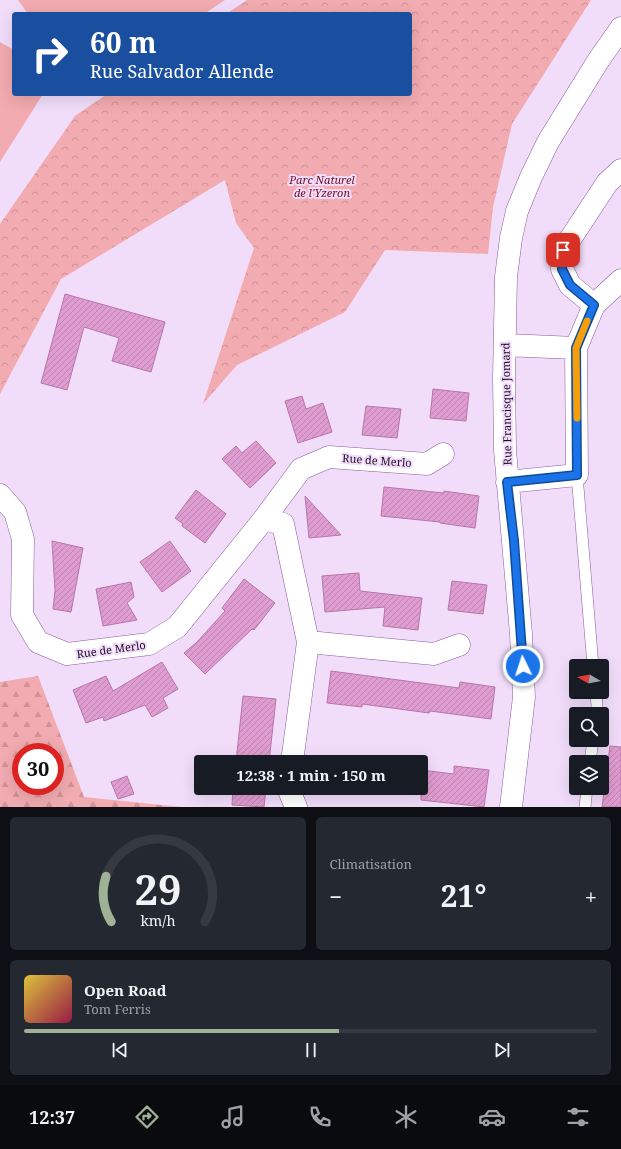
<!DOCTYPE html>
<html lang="fr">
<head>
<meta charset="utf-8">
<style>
	:root { --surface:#171b24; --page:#242831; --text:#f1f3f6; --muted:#9ea1a6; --line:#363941; --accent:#9fb295 }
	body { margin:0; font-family:"Noto Serif",serif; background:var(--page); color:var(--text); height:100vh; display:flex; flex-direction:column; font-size:15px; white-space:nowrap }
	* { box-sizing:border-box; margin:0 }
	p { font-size:13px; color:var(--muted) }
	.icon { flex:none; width:22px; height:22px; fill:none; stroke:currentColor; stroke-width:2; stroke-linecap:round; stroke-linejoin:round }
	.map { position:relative; height:807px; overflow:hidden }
	.panel { display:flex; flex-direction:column; gap:10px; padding:10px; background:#0d0f14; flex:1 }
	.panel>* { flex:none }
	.top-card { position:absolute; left:12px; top:12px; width:400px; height:84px; border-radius:4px; box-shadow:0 4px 16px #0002; background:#1a4fa0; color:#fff; overflow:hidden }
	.needle { width:26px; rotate:279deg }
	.buttons { position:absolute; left:569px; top:659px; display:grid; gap:8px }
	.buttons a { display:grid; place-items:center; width:40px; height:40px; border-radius:4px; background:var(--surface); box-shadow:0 4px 16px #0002; font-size:20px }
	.speed { position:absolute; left:12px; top:743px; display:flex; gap:8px; font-size:20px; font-weight:700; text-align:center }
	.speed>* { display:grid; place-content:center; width:52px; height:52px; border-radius:50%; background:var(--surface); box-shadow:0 4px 16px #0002; line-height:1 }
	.speed .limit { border:6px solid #d22; background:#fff; color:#111 }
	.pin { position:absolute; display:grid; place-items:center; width:34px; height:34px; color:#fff; margin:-17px; border-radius:8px; box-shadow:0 2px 6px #0006 }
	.me { position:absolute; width:44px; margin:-22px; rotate:356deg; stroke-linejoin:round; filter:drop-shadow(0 0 3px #0008) }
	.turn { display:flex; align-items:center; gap:14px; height:84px; padding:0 12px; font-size:18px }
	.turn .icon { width:52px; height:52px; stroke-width:2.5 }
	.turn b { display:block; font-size:28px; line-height:34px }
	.big { font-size:30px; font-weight:700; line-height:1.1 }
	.panel .card { flex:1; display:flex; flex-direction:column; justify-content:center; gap:6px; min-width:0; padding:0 14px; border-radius:6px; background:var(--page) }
	.panel .dial { align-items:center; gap:0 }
	.dial svg { height:104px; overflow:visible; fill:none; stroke:var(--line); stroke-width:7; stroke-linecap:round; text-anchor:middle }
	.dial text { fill:var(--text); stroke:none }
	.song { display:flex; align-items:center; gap:12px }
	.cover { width:48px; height:48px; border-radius:6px; background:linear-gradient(135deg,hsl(50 70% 55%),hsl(340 70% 35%)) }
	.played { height:4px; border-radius:2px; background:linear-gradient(90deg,var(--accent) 55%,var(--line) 55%) }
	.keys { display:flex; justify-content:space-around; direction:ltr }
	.heat { display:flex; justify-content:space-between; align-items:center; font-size:22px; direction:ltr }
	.panel .tiles { flex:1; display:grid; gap:10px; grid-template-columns:1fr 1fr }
	.card:last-child { grid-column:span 2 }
	.trip { position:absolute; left:194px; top:755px; width:234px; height:40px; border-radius:4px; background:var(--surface); box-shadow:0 4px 16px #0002; font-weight:700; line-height:40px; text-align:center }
	.tabs { display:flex; height:64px; justify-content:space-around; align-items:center; background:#090b0e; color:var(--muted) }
	.tabs .icon { width:28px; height:28px }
	.tabs .selected { color:var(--accent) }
	.tabs b { font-size:18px; color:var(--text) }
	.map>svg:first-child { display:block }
	.forest { fill:url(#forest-firs); fill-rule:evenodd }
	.park { fill:url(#park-crowns) }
	.garden { fill:#f2abb0 }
	.building { fill:url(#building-hatch); stroke:#b875a9 }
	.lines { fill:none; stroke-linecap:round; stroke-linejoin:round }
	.service-casing { stroke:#895c9c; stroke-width:12 }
	.minor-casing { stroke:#895c9c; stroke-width:23 }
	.service { stroke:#fff; stroke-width:11 }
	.minor { stroke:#fff; stroke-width:22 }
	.route-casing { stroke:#114b97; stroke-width:10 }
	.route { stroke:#1a73e8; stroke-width:7 }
	.slow { stroke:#f59e0b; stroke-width:7 }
	.labels { text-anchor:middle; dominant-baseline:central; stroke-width:4; stroke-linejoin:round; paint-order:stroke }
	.park-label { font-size:11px; font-style:italic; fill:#720b25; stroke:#f1ddfa }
	.street-label { font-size:11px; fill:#1f0d26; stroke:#f1ddfa }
</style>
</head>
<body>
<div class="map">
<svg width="621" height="807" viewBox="0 0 621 807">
	<defs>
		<pattern id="forest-firs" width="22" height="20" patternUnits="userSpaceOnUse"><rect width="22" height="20" fill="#f2abb0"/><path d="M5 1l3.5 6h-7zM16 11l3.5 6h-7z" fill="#cf9297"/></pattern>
		<pattern id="park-crowns" width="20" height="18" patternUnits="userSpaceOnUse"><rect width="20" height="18" fill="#f2abb0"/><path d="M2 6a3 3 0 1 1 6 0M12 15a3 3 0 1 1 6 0" fill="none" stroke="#cf9297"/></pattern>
		<pattern id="building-hatch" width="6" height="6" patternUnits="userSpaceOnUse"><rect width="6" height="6" fill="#df9cd0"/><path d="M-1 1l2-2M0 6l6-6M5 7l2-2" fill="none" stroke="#bf85b2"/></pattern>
	</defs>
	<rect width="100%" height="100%" fill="#f1ddfa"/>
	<path class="forest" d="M38 676 84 797 181 807H0V682ZM21 752H55V786H21Z"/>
	<path class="park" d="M247 0H591L512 124 493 207 488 254 385 250 345 312 237 365 203 404 254 248 236 223 225 180 61 279 0 394V224L75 116 107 94H410V14H226Z"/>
	<path class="garden" d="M18 0H225L204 14H28Z
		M0 42 14 50V94H43L0 162Z"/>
	<path class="building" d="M65 294 165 322 151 372 112 361 119 338 84 327 67 390 41 383Z
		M433 389 469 393 466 421 430 418Z
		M302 396 306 409 323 403 332 432 298 443 285 401Z
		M366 406 401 409 397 438 362 435Z
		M256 441 276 463 250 488 222 459 236 446 242 453Z
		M384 487 444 493V491L479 496 475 528 440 523V522L381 516Z
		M196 490 226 514 205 543 182 526 183 524 175 518Z
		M305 496 341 535 309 538Z
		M52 541 83 548 71 612 53 609 55 591Z
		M170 541 191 571 162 592 140 562Z
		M359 573 360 591 422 598 418 630 383 626 385 607 325 612 322 576Z
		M244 579 275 603 254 630 252 629 205 674 184 653 197 642 225 611 222 608Z
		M452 581 487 585 483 614 448 610Z
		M131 582 134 597 127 603 137 620 103 626 96 589Z
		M162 662 178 689 163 698 168 708 152 717 145 705 104 721 103 717 86 723 73 690 106 676 113 691Z
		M331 671 459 688 460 682 495 687 491 719 430 711 429 713 362 704V707L327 703Z
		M243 696 276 699 269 762H236Z
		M610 746 621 747V807H602Z
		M321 758 339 760 356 762H321Z
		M454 766 489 770 484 807 421 800V770L454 774Z
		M127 776 134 794 118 799 111 782Z
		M233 788H266L264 807 232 805Z
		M318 788H353V793L318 790Z"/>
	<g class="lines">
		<defs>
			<path id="service" d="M577 475 593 666
				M596 692 597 706 596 714
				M590 762 593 740
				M585 807 587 788"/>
			<path id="minor" d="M594 305 570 285 562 269 563 250 607 183 621 170
				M505 345 576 348
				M507 482 577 475 576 348 594 305 621 280
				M0 495 15 512 23 539 22 615 38 642 67 654 149 644 177 627 264 519 283 524 308 642 292 762
				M264 519 301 469 329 457 427 464 443 454
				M308 642 434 654 459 645
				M288 788 296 807
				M511 807 524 697 521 634 505 450 504 379 506 277 511 238 517 211 531 177 548 142 598 61 621 28"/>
		</defs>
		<use href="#service" class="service-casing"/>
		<use href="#minor" class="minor-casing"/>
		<use href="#service" class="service"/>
		<use href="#minor" class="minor"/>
	</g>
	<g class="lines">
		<defs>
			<path id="route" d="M523 666 514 541 507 482 577 475 576 348 594 305 570 285 562 269 563 250"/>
		</defs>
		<use href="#route" class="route-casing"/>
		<use href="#route" class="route"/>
		<path class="slow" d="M577 418 576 348 587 321"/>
	</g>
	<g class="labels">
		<g class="park-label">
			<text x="322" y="179">Parc Naturel<tspan x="322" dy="13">de l'Yzeron</tspan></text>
		</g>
		<g class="street-label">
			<text transform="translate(506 404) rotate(-91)">Rue Francisque Jomard</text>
			<text transform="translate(377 460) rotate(4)">Rue de Merlo</text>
			<text transform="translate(111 649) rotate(-8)">Rue de Merlo</text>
		</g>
	</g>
</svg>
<div class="buttons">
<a><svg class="needle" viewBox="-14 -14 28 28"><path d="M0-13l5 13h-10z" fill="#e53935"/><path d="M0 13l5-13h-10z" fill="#9ea1a6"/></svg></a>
<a><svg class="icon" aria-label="search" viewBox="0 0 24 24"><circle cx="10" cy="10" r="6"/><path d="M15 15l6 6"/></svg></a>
<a><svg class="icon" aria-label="layers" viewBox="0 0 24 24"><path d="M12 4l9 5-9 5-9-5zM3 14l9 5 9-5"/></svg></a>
</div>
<div class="speed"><div class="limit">30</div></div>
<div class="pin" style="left:563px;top:250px;background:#d93025"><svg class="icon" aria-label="arrive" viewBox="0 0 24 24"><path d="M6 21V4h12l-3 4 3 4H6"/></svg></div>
<svg class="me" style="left:523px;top:666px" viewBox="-20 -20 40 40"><circle r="17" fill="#1a73e8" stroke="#fff" stroke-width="3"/><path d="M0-11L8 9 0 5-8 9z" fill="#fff"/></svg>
<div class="trip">12:38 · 1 min · 150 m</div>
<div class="top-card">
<div class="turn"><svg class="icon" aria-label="right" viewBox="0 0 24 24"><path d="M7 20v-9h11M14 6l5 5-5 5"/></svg><div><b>60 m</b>Rue Salvador Allende</div></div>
</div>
</div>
<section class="panel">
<div class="tiles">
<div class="card dial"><svg viewBox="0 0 100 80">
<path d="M14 69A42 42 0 1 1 86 69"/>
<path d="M14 69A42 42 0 0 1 10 34" stroke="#9fb295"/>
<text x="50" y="56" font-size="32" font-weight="700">29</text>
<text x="50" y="72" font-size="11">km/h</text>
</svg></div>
<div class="card"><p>Climatisation</p>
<div class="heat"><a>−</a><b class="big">21°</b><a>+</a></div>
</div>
<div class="card">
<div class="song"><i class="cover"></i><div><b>Open Road</b><p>Tom Ferris</p></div></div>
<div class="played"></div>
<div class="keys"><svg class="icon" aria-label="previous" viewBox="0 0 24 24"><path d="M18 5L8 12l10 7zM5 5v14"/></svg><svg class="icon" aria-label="pause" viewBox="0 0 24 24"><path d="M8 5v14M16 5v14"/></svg><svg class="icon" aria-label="next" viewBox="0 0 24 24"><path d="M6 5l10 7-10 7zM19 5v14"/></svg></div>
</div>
</div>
</section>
<nav class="tabs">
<b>12:37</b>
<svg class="icon selected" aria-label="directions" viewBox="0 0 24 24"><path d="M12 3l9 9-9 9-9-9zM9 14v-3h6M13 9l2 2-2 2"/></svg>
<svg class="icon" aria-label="music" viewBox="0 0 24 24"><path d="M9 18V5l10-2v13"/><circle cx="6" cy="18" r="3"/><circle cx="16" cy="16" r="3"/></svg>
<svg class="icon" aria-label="phone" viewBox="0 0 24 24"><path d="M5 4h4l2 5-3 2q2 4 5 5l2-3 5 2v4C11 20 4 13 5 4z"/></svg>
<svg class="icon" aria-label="climate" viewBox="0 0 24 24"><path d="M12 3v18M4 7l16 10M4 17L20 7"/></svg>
<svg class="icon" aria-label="car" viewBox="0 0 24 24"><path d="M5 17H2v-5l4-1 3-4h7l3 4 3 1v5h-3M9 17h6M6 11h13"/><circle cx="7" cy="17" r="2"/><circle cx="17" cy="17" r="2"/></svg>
<svg class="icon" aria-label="filters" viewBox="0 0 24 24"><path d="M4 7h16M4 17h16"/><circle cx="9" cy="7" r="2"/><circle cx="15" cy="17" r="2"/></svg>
</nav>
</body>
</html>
